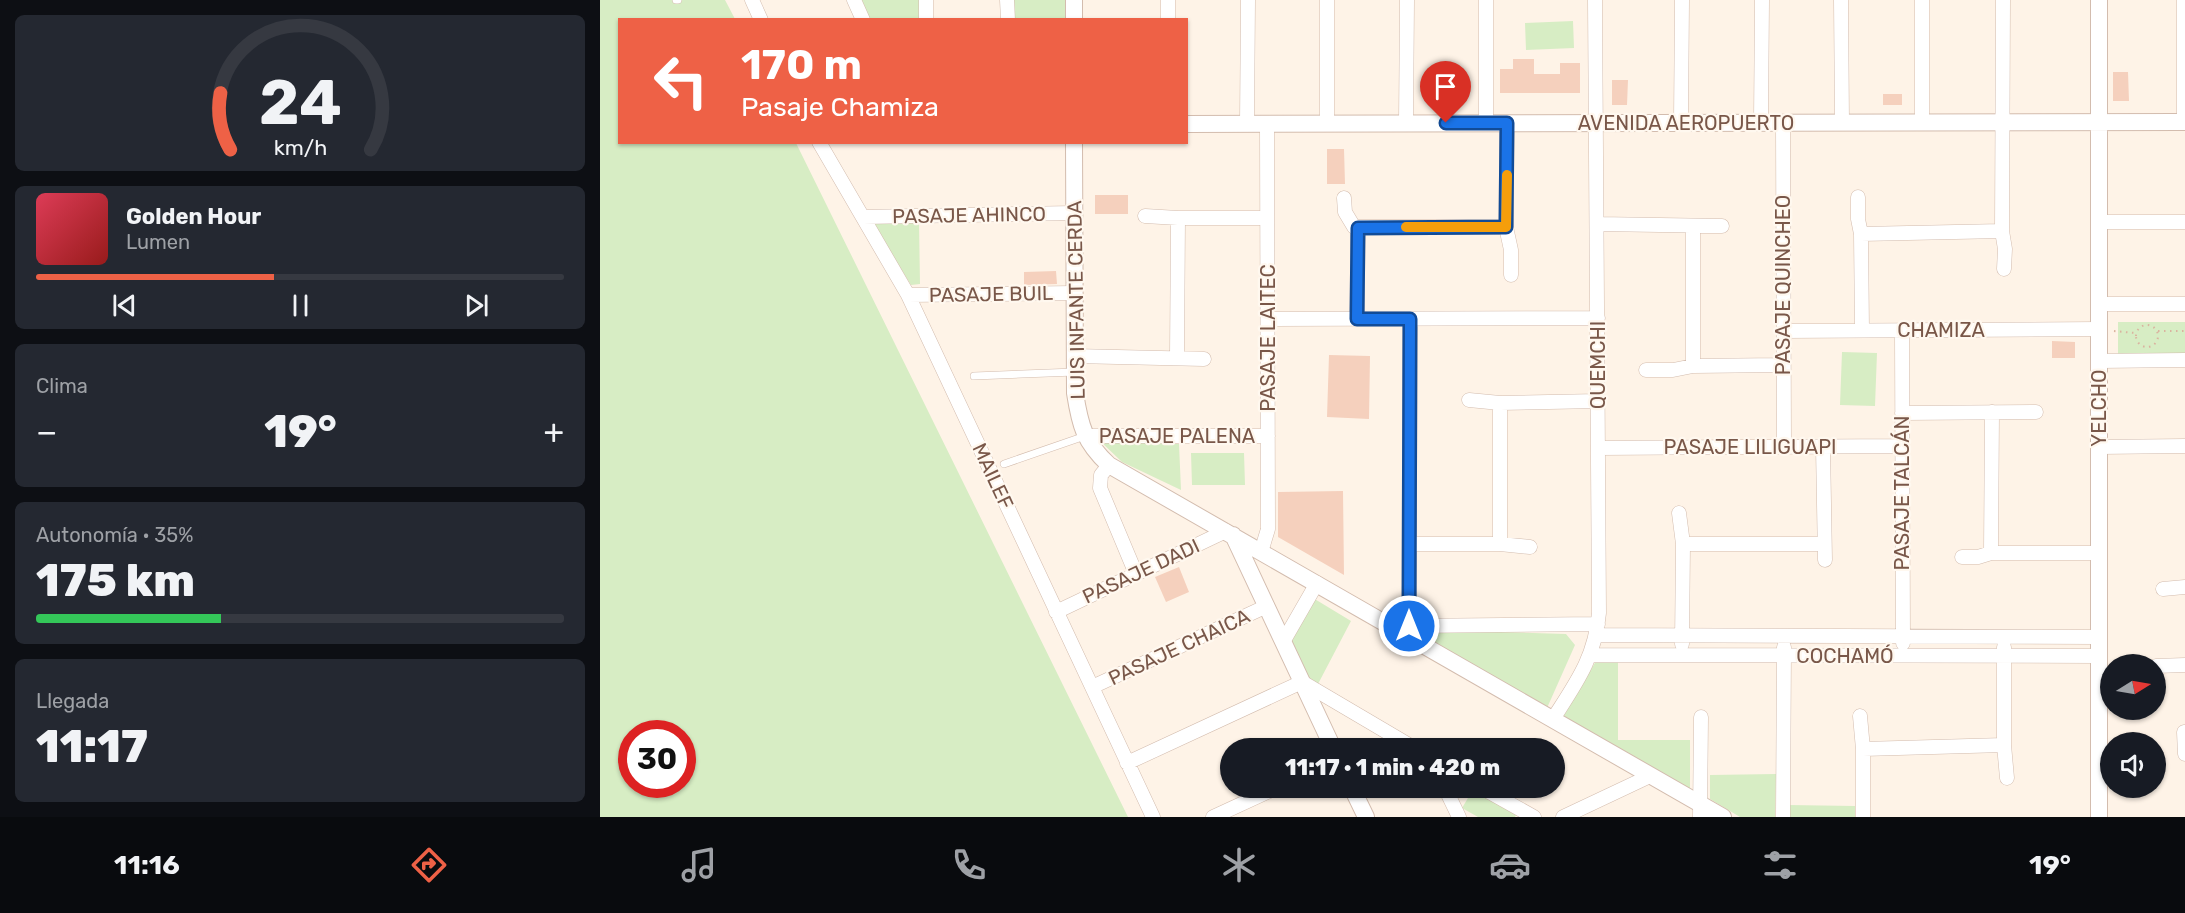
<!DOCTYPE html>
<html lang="es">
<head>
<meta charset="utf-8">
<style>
	:root { --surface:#171b24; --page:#242831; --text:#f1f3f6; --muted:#9ea1a6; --line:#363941; --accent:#ee6146 }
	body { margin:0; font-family:Rubik,sans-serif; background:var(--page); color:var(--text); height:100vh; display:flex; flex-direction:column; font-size:22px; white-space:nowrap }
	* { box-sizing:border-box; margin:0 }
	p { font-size:20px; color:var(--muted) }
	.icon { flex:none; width:33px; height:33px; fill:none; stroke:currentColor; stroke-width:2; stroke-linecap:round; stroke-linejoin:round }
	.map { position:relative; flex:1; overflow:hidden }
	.drawer { display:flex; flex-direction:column; gap:15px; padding:15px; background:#0d0f14; width:600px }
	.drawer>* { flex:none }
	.guide { position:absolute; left:18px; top:18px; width:570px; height:126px; border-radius:0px; box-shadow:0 2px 4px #0004; background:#ee6146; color:#fff; overflow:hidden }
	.needle { width:39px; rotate:79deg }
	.buttons { position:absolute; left:1500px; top:654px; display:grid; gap:12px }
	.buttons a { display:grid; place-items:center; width:66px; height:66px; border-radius:50%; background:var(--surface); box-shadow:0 2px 4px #0004; font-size:30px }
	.speed { position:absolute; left:18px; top:720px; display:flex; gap:12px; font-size:30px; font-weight:700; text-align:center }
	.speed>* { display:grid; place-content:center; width:78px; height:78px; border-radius:50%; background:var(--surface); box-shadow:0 2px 4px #0004; line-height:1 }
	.speed .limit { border:9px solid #d22; background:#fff; color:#111 }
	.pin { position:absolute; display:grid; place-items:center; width:51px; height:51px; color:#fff; margin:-62px -26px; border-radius:50% 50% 50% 0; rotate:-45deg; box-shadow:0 0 6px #0007 }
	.pin .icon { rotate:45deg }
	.me { position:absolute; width:66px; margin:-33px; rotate:0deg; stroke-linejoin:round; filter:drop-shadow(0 0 4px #0008) }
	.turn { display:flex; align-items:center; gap:21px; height:126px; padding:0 24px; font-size:27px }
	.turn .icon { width:78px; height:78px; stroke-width:2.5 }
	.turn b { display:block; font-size:42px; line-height:51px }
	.big { font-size:45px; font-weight:800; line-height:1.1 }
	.drawer .widget { flex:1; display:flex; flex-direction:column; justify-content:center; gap:9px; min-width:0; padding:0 21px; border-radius:9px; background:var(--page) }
	.drawer .dial { align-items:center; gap:0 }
	.dial svg { height:156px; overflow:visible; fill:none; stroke:var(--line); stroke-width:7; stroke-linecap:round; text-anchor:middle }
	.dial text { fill:var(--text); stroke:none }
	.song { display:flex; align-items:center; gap:18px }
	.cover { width:72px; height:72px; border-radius:9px; background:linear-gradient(135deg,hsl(350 70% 55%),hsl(0 70% 35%)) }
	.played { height:6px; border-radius:3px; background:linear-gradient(90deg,var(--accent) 45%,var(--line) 45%) }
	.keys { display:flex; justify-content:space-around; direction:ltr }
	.heat { display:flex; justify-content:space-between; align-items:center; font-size:33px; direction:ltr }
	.charge { height:9px; border-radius:4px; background:linear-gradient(90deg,#34c759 35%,var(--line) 0) }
	.trip { position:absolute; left:620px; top:738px; width:345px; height:60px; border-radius:30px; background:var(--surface); box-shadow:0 2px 4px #0004; font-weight:800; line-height:60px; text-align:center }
	.dock { display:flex; height:96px; justify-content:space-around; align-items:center; background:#090b0e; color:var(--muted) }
	.dock .icon { width:42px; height:42px }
	.dock .selected { color:var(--accent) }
	.dock b { font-size:27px; color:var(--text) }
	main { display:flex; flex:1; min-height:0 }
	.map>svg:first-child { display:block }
	.green { fill:#d7edc4; fill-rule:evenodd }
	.building { fill:#f5d0bd }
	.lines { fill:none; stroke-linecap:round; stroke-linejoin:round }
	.service-casing { stroke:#d3bcae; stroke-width:8 }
	.minor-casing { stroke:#d3bcae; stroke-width:15 }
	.tertiary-casing { stroke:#d3bcae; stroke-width:18 }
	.path { stroke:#dab39f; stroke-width:2; stroke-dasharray:1.5 4.5; stroke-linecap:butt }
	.service { stroke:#fff; stroke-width:7 }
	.minor { stroke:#fff; stroke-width:14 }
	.tertiary { stroke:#fff; stroke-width:16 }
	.route-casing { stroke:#114b97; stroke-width:15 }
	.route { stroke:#1a73e8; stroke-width:10 }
	.slow { stroke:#f59e0b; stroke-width:10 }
	.labels { text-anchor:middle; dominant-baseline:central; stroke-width:4.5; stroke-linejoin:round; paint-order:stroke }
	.street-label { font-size:20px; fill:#795749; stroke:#fff8ef }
</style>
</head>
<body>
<main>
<section class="drawer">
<div class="widget dial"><svg viewBox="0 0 100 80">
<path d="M14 69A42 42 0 1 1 86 69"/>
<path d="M14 69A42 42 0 0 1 9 40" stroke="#ee6146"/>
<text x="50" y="56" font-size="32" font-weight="700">24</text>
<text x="50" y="72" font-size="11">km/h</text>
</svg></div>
<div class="widget">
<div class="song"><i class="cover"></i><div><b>Golden Hour</b><p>Lumen</p></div></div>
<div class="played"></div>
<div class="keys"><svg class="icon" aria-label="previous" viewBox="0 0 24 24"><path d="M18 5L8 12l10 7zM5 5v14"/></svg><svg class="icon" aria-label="pause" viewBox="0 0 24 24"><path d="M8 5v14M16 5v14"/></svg><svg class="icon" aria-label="next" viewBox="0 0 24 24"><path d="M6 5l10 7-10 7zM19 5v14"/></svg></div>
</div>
<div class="widget"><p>Clima</p>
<div class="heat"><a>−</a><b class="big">19°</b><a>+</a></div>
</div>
<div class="widget"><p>Autonomía · 35%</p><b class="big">175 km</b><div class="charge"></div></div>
<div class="widget"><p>Llegada</p><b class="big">11:17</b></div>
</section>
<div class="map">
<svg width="1585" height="817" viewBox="0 0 1585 817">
	<rect width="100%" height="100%" fill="#fef3e7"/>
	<path class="green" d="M0 0H125L135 19 20 20V142L196 143 528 817H0ZM32 734H82V784H32Z
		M260 0H323V19H269Z
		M411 0H466V19H411Z
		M973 21 974 48 926 50 925 23Z
		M271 221 319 222 320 284 311 285Z
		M1518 322H1585V356L1518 355Z
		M1242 352 1277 353 1275 406 1240 405Z
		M498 439 579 444 581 490 522 462Z
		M591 453H644L645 485H592Z
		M713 598 751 621 718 684 708 677 689 640Z
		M824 630 966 634 975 645 947 708 823 635Z
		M996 661H1018V740H1090V793L963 717Z
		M1176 774 1175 817H1140L1110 799V775Z
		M874 788H878L918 811 915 817H878L862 808Z
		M1188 805 1255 806V817H1188Z"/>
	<path class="building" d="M913 59H934V74H960V63H980V93H900V69H913Z
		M1513 72H1528L1529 101H1513Z
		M1012 80H1028L1027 105H1012Z
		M1283 94H1302V105H1283Z
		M727 149H744L745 184H727Z
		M495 195H528V214H495Z
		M456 271 457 284 424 285V272Z
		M1452 341 1475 342V358H1452Z
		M729 355 770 356 769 419 727 417Z
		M743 491 744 575 678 537V492Z
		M579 567 589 592 566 602 555 577Z"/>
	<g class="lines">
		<defs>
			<path id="service" d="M76 0H78
				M374 376 475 372
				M404 464 485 436"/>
			<path id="minor" d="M152 0 161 20
				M254 0 263 20
				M326 0V20
				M407 0 408 20
				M727 0V124
				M886 0V123
				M1241 0 1242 122
				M1403 0 1402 231 1405 249 1404 269
				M568 20V0
				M1081 122 1082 0
				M1161 122 1162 0
				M1183 122 1184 447
				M1322 122V0
				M1584 122V0
				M907 123 906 227 911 250V275
				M647 124 648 0
				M806 124 807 0
				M219 142 308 295 553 817
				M1258 197V219L1261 234 1262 330
				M744 198 745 212 754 227H906
				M545 216 578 218H667
				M263 217 474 213
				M1499 222H1585
				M998 224 1122 226
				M1093 226V366
				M1261 234 1402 231
				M308 295 474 293
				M1499 304H1585
				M668 319 998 318
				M757 319 758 228
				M1302 330 1303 643
				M1183 331 1499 329
				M474 356 604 359
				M577 358 578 218
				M1499 361 1585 360
				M1046 370H1073L1093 366 1183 365
				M869 400 900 403 998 401
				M1302 413 1436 412
				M485 436H668
				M1223 447 1225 560
				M1499 447 1585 446
				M999 448 1302 446
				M509 465 501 475 500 488 536 574
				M1079 513 1083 544 1082 644
				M810 544H900L930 547
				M900 544V403
				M1083 544H1224
				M661 552 668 529 667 124
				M1391 553 1392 412
				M1362 557H1378L1391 553H1499
				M1563 589 1585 587
				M456 612 626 531
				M809 626 998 624
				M805 635 809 626 810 319
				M997 635 1499 637
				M683 642 717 583
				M1404 647V745L1407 778
				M991 655 1499 656
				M1556 666 1585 665
				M492 687 667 606
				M1260 716 1263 749V817
				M953 719C976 683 995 658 999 613L995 0
				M1584 732 1585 754
				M1263 749 1404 745
				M527 763 702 682 814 748
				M845 788 859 817
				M882 788 934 817
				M613 817 676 788
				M963 817 1050 776
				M1100 817 1101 717
				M1183 817 1184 647"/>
			<path id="tertiary" d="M474 20V0
				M586 124 1585 122
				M474 142 475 393C480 425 484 442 509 465L1123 817
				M633 535 733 748
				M752 788 766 817
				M1499 817V0"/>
		</defs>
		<use href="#service" class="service-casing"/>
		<use href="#minor" class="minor-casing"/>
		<use href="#tertiary" class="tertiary-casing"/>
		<path class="path" d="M1536 336a11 11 0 1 1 22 0a11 11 0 1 1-22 0Z
			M1514 331 1535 333
			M1558 331H1585"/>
		<use href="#service" class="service"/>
		<use href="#minor" class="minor"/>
		<use href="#tertiary" class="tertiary"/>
	</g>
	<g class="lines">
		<defs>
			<path id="route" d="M809 626 810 319H757L758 228 906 227 907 123H846"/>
		</defs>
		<use href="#route" class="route-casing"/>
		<use href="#route" class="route"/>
		<path class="slow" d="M806 227H906L907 175"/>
	</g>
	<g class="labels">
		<g class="street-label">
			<text x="1086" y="123">AVENIDA AEROPUERTO</text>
			<text transform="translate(369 215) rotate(-1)">PASAJE AHINCO</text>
			<text transform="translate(1183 285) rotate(-90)">PASAJE QUINCHEO</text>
			<text transform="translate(391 294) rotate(-1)">PASAJE BUIL</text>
			<text transform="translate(476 300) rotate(-91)">LUIS INFANTE CERDA</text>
			<text x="1341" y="330">CHAMIZA</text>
			<text transform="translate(668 338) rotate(-90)">PASAJE LAITEC</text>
			<text transform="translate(998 365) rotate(-90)">QUEMCHI</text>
			<text transform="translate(1499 408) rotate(-90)">YELCHO</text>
			<text x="577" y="436">PASAJE PALENA</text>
			<text x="1150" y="447">PASAJE LILIGUAPI</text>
			<text transform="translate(393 476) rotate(65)">MAILEF</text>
			<text transform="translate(1302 493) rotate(-90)">PASAJE TALCÁN</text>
			<text transform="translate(541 571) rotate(-25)">PASAJE DADI</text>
			<text transform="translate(579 647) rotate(-25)">PASAJE CHAICA</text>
			<text x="1245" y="656">COCHAMÓ</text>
		</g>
	</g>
</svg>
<div class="buttons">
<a><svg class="needle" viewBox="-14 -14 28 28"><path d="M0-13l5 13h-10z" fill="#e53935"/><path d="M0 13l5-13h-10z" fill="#9ea1a6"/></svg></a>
<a><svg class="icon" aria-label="sound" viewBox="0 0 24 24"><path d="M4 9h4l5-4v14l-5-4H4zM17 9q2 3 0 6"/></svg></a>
</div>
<div class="speed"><div class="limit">30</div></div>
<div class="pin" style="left:846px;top:123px;background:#d93025"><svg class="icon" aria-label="arrive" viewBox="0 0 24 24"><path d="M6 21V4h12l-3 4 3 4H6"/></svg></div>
<svg class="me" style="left:809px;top:626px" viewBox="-20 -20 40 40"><circle r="17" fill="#1a73e8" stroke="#fff" stroke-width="3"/><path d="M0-11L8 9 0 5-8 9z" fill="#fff"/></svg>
<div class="trip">11:17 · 1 min · 420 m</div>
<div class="guide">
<div class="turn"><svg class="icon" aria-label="left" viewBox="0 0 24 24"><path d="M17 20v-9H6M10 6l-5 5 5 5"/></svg><div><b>170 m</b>Pasaje Chamiza</div></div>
</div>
</div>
</main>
<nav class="dock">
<b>11:16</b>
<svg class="icon selected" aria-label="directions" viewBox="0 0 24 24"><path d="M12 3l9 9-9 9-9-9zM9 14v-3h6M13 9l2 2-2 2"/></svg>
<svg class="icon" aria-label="music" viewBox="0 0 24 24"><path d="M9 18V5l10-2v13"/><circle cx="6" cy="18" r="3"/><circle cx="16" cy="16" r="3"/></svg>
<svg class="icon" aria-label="phone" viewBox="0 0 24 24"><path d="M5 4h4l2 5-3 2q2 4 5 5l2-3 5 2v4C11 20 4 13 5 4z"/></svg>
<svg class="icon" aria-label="climate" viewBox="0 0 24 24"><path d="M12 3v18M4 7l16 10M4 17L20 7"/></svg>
<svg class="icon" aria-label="car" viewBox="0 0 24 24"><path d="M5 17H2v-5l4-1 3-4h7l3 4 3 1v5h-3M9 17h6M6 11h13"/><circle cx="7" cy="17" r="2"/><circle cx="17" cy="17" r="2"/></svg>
<svg class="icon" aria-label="filters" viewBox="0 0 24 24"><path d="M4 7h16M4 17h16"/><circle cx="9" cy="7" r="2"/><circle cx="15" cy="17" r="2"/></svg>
<b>19°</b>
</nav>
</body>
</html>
